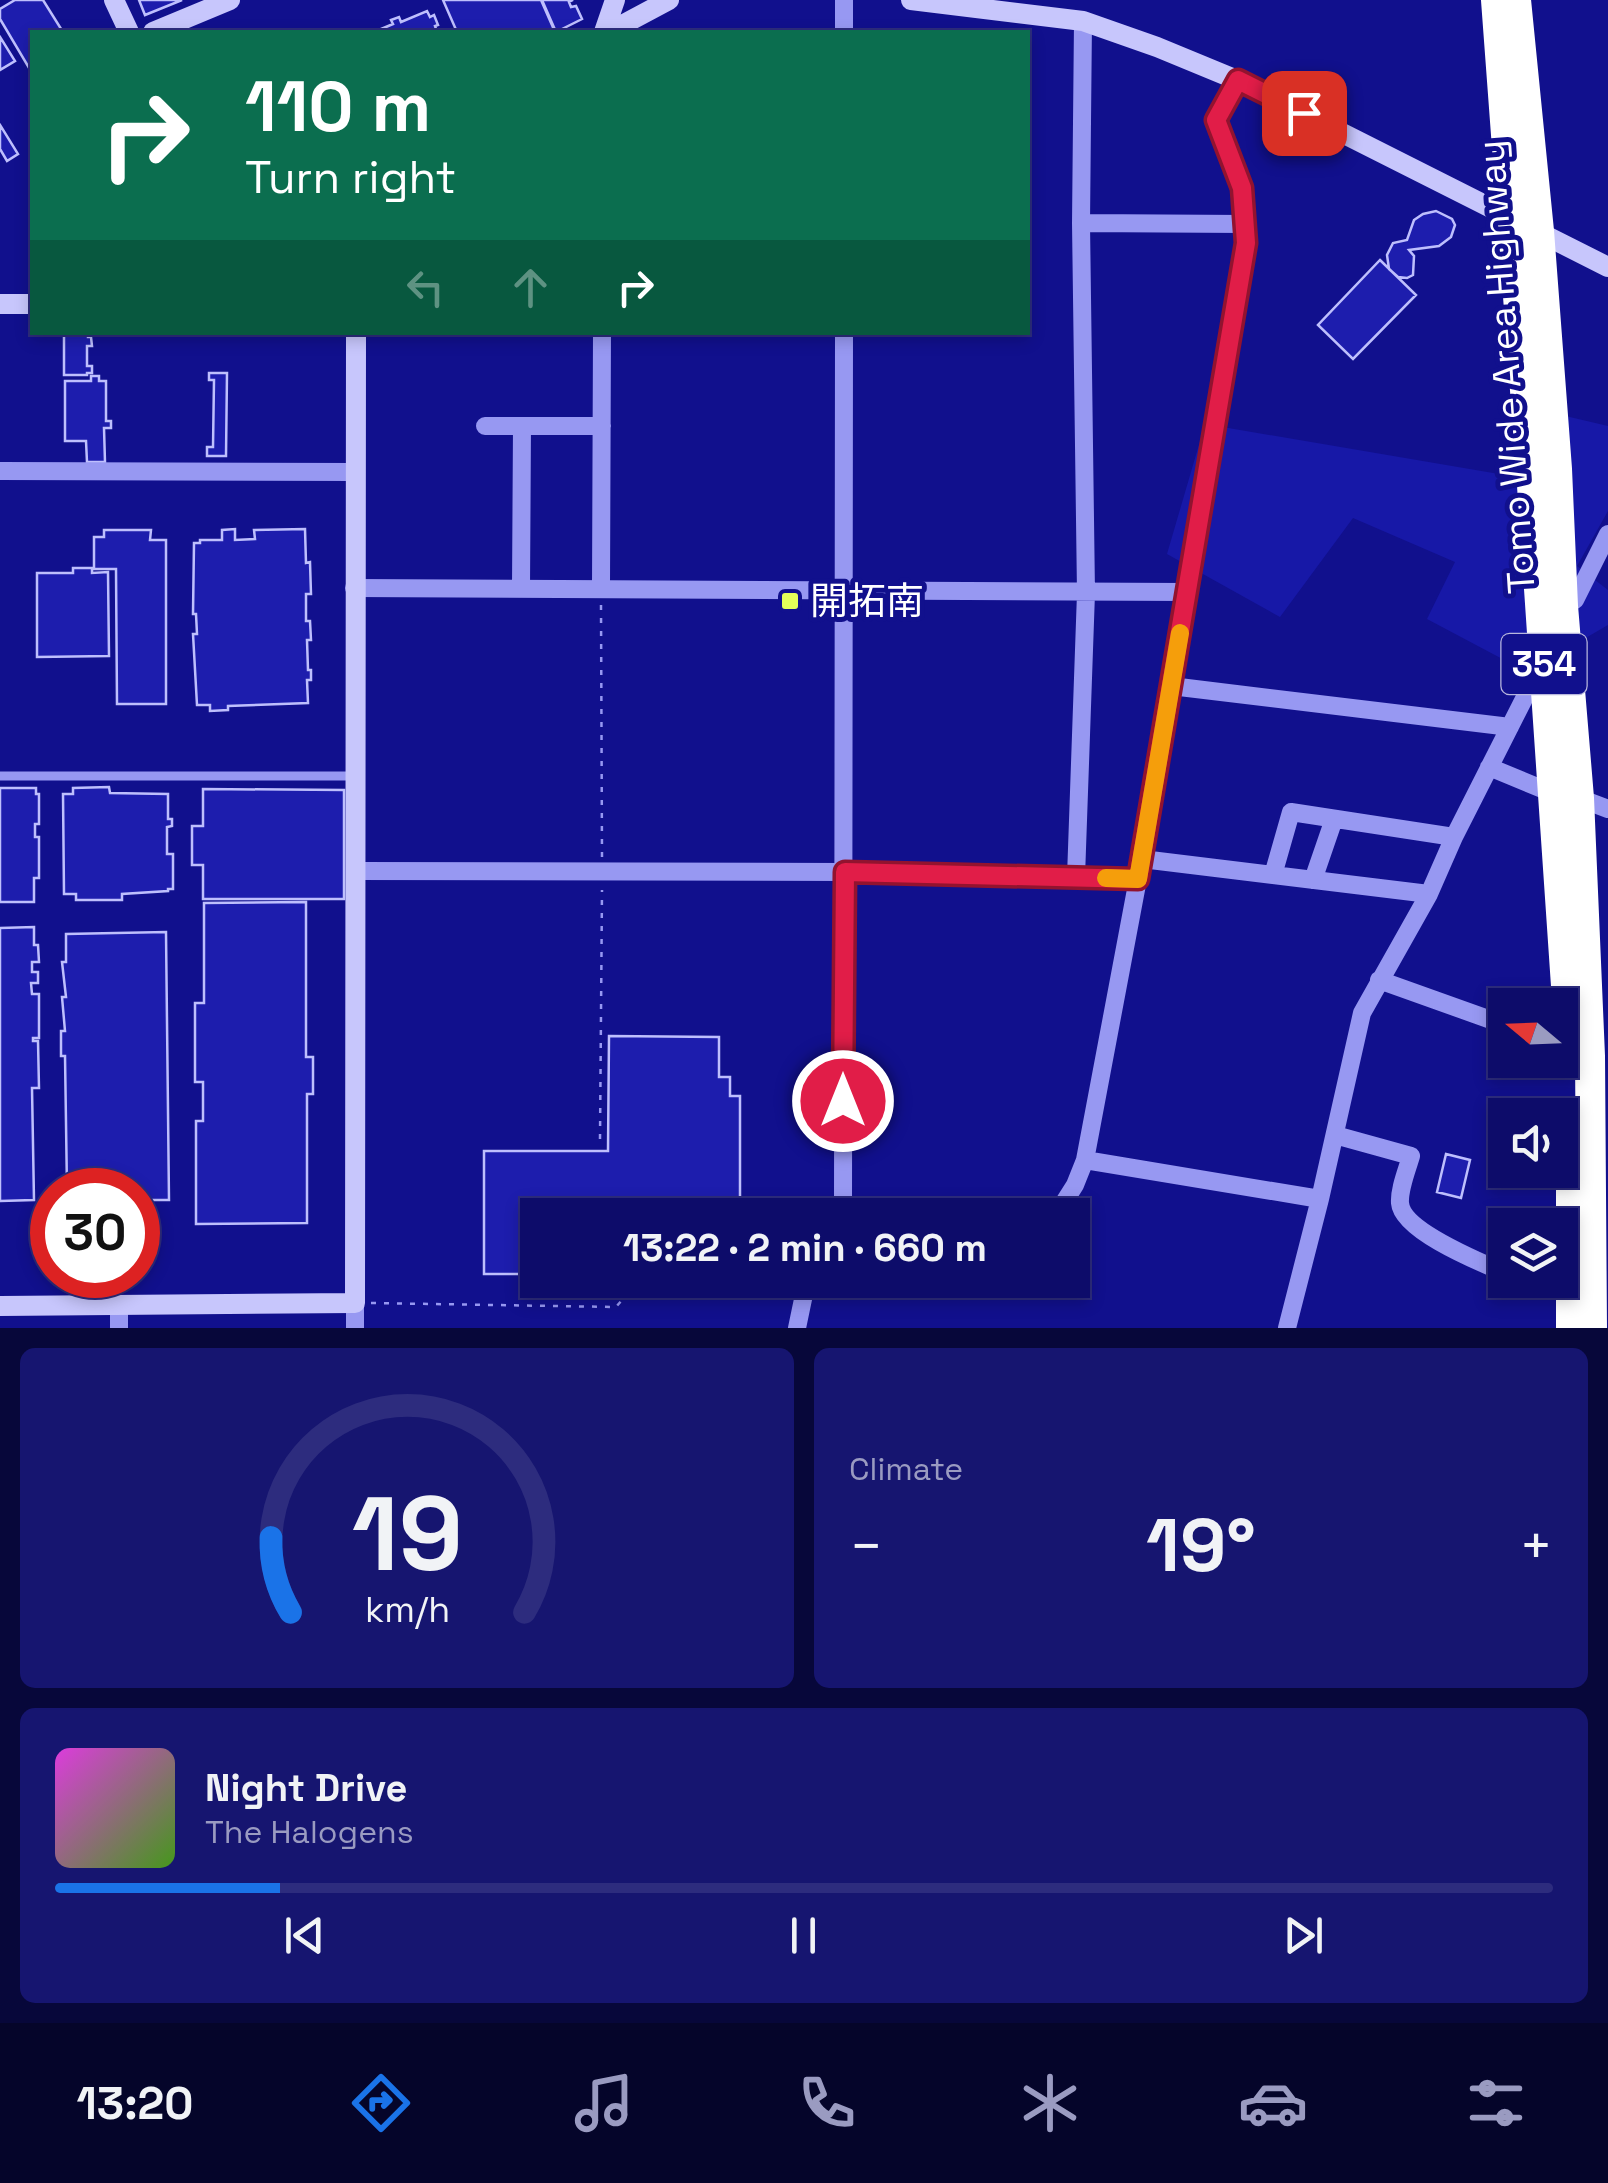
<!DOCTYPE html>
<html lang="en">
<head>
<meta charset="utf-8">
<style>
	:root { --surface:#0d0c6a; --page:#161570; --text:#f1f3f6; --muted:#9a9bc1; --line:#2d2c7e; --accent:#1a73e8 }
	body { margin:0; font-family:"Space Grotesk","Noto Sans JP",sans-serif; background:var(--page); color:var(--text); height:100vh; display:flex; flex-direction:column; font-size:38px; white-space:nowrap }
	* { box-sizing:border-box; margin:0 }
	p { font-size:32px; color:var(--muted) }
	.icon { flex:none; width:55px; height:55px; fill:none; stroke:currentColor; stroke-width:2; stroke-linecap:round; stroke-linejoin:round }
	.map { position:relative; height:1328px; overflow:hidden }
	.details { display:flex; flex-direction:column; gap:20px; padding:20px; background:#07073a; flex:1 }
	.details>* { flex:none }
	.hud { position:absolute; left:30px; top:30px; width:1000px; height:305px; border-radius:0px; box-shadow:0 5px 15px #0003,0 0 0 2px var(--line); background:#0b6e4f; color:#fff; overflow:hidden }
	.needle { width:65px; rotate:289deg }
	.controls { position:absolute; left:1488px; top:988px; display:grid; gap:20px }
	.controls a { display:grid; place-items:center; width:90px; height:90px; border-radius:0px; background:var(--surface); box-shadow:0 5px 15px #0003,0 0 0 2px var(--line); font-size:50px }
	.speed { position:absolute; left:30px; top:1168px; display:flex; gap:20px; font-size:50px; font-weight:700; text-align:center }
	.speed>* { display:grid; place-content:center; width:130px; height:130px; border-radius:50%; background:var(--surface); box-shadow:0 5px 15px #0003,0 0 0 2px var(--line); line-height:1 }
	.speed .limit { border:15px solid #d22; background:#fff; color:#111 }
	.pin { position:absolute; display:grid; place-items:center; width:85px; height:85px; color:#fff; margin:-42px; border-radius:20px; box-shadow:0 5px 15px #0006 }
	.me { position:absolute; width:110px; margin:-55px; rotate:0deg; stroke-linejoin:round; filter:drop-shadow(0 0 8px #0008) }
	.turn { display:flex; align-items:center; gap:35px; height:210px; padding:0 50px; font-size:45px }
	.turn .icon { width:130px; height:130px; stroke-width:2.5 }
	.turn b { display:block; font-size:70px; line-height:85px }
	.lanes { display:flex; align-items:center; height:95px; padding:0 50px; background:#0003; justify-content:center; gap:50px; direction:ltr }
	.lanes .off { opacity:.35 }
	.big { font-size:75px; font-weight:800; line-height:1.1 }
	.details .card { flex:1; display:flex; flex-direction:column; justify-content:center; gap:15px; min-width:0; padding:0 35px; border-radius:15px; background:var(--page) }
	.details .dial { align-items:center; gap:0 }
	.dial svg { height:260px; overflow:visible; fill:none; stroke:var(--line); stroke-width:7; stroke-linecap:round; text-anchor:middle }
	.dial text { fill:var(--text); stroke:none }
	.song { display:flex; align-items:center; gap:30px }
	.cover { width:120px; height:120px; border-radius:15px; background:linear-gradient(135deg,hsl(300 70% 55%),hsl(100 70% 35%)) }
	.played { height:10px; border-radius:5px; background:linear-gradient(90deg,var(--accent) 15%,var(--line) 15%) }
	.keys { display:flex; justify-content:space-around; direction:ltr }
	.heat { display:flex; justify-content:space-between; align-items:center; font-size:55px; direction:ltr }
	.details .tiles { flex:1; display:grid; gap:20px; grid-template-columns:1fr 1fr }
	.card:last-child { grid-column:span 2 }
	.trip { position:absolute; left:520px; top:1198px; width:570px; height:100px; border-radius:0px; background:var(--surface); box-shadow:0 5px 15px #0003,0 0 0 2px var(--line); font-weight:800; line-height:100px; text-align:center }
	.dock { display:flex; height:160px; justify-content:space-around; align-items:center; background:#05052a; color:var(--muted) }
	.dock .icon { width:70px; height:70px }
	.dock .active { color:var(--accent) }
	.dock b { font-size:45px; color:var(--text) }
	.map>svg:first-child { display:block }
	.green { fill:#1718a7 }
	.building { fill:#1d1dad; stroke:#bebffd; stroke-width:2.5 }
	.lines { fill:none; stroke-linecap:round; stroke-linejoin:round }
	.path { stroke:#9798f2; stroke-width:2.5; stroke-dasharray:5 8; stroke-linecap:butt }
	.lane { stroke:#9798f2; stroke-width:9 }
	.street { stroke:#9798f2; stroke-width:18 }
	.secondary { stroke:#c7c6fc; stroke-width:20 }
	.highway { stroke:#fff; stroke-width:30 }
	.route-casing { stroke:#92132f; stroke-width:25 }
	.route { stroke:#e11d48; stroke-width:18 }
	.slow { stroke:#f59e0b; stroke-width:18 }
	.poi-dot { fill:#e5ff59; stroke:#11108d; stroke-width:4 }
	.labels { text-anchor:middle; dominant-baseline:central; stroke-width:10; stroke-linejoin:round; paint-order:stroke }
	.shield { fill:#11108d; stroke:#b8b7dd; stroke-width:2.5 }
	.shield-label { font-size:35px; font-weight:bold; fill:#fff }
	.street-label { font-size:38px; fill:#fff; stroke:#11108d }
	.poi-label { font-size:38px; fill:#fff; stroke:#11108d; text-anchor:start }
</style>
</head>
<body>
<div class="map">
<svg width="1608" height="1328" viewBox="0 0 1608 1328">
	<rect width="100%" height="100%" fill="#11108d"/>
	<path class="green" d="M1536 409 1608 426V511L1577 566 1608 590V625L1527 672 1427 619 1455 562 1353 518 1280 617 1167 554 1205 424 1499 474Z"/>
	<path class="building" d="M15 0H43L63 32H32V73L0 19V9Z
		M139 0H182L145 15Z
		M443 0H541L555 32H457Z
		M542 0H573L569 2 571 7 576 6 582 19 556 32Z
		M427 11 430 17 434 15 438 25 435 26 437 32H374L393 24 391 20 399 17 401 22Z
		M0 37 15 61 0 70Z
		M0 125 18 154 7 161 0 149Z
		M1436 211 1452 219 1455 225 1451 237 1439 246 1409 250 1414 256 1413 275 1407 278 1398 277 1389 269 1387 255 1393 243 1407 240 1414 220 1423 214Z
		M1380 260 1416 295 1353 359 1318 325Z
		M64 332H88V337H91L92 346H87V366H92V373H87V375H64Z
		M209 373H227L226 456H207V447H213L214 380H209Z
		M91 376H99V381H106V421H111V428H104L105 462H87L86 441H65V381H91Z
		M235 529V540L255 539 254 530 305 529 306 563 310 562 311 594H306V621H310L311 640H307L308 670H311V680H307L308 703 228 706V710L210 711V705H197L193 634H197L196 614H193L194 543H200V540H222V530Z
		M104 530H151L150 540H166V704H117L116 569H94V537H104Z
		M73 568H92V573L108 572 109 656 37 657V573H73Z
		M109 787 110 793 168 794V819H172V826L167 827V854H173V889H168V891L122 894V900H76V894H64L63 794H73V788Z
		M0 788H36V794H39V824H35V837H39V878H34V902H0Z
		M203 789 344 790V899H203V865H192V826H203Z
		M306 902V1057H313V1094H307V1223L196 1224V1121H203V1082H195V1003H204V903Z
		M34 927V945H38L39 962H32V972H38V983H31L32 994H39V1038H33V1041H38L39 1088H32L34 1200 0 1201V928Z
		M166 932 169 1200H138V1190H67L65 1056H61V1031H65L62 997H66L62 962H66V934Z
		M609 1036 719 1037V1077H730V1096H740V1215H538V1274H484V1151H608Z
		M1446 1154 1470 1160 1461 1198 1437 1192Z
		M588 1280H740V1284H588Z"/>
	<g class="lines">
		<path class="path" d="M601 605 602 857
			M600 1139 602 890
			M699 1215 714 1200
			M371 1303 616 1307 639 1280"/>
		<path class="lane" d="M0 776H356"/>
		<path class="street" d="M844 32V0
			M1081 223 1246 224
			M485 426H602
			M0 471 355 472
			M354 588 1186 592
			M521 588 522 426
			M601 588 602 332
			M1563 606 1575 600 1608 534
			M1171 686 1510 727
			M1489 767 1552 793
			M1579 798 1608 809
			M1142 859 1429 894
			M355 871 845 872 1138 879
			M1273 875 1291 812 1454 837
			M1076 877 1086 593 1081 223 1083 21
			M1313 880 1334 819
			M1379 980 1505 1025
			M1560 1044 1570 1048
			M1335 1135 1411 1156C1407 1170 1399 1189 1400 1203 1402 1231 1482 1263 1505 1273
			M1085 1160 1320 1199
			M843 1215 844 332
			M1056 1215 1075 1185 1085 1160 1138 879 1246 243 1242 188 1216 120 1237 80
			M1524 1280 1543 1286 1572 1289
			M355 1303V1328
			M119 1328V1305
			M797 1328 807 1280
			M1287 1328 1320 1199 1362 1013 1429 894 1454 837 1528 691 1535 684 1545 680"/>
		<path class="secondary" d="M114 0 129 32
			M911 0 1083 21 1157 47 1237 80 1608 267
			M153 32 230 0
			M604 32 615 0
			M609 32 669 0
			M0 304H32
			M0 1306 355 1303 356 332"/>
		<path class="highway" d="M1496 0 1531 471 1568 1015
			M1516 0 1539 231 1557 469 1563 606 1579 798 1590 1056 1592 1328
			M1571 1328V1176"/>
	</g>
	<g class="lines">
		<defs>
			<path id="route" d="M843 1101 845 872 1138 879 1246 243 1242 188 1216 120 1238 80 1304 113"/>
		</defs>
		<use href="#route" class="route-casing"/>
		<use href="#route" class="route"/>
		<path class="slow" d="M1106 878 1138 879 1180 633"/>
	</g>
	<rect class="poi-dot" x="780" y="591" width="20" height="20" rx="5"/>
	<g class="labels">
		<rect class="shield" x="1501.5" y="634" width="85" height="60" rx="8"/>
		<g class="shield-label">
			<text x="1544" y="664">354</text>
		</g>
		<g class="street-label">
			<text transform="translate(1506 367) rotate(-94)">Tomo Wide Area Highway</text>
		</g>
		<g class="poi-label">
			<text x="810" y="601">開拓南</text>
		</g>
	</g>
</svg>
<div class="controls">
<a><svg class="needle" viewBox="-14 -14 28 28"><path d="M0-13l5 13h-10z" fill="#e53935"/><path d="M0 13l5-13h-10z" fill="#9a9bc1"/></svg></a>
<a><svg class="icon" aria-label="sound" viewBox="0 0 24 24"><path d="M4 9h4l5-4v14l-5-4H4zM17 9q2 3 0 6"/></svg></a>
<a><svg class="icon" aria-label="layers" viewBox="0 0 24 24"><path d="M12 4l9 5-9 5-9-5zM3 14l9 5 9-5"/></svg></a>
</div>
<div class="speed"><div class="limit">30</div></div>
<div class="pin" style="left:1304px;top:113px;background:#d93025"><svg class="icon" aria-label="arrive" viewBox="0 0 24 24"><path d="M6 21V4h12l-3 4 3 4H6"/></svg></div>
<svg class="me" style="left:843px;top:1101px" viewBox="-20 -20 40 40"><circle r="17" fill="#e11d48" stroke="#fff" stroke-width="3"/><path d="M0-11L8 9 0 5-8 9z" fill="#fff"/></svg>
<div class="trip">13:22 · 2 min · 660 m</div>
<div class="hud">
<div class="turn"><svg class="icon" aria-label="right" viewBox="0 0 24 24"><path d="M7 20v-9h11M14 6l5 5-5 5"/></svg><div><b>110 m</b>Turn right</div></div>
<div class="lanes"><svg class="icon off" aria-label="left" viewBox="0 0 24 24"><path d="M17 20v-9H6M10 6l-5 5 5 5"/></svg><svg class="icon off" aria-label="ahead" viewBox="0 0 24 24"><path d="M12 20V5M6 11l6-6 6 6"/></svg><svg class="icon" aria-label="right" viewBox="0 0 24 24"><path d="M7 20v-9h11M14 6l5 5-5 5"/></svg></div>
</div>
</div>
<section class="details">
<div class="tiles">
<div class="card dial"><svg viewBox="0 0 100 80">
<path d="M14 69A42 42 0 1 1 86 69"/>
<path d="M14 69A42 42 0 0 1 8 46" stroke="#1a73e8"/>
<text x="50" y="56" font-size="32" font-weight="700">19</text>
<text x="50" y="72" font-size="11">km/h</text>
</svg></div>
<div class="card"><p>Climate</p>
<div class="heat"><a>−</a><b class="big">19°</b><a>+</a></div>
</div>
<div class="card">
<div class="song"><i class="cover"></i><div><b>Night Drive</b><p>The Halogens</p></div></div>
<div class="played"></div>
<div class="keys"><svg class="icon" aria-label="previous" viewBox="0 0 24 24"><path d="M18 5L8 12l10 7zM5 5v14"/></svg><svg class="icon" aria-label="pause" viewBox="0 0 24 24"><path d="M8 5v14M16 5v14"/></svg><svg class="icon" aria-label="next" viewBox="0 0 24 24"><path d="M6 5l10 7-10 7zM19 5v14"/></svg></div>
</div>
</div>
</section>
<nav class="dock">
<b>13:20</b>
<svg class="icon active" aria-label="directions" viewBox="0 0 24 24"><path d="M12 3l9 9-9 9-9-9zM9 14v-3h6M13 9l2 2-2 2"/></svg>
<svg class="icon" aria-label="music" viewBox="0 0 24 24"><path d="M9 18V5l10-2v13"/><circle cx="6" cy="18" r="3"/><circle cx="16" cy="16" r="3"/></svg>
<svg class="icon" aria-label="phone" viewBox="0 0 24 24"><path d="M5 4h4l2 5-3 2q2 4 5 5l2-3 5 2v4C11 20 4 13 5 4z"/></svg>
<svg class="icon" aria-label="climate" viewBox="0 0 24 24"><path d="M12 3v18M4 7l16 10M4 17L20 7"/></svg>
<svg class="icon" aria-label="car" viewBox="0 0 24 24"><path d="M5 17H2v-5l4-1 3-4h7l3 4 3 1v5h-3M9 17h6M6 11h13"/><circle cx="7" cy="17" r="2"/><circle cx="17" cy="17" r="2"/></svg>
<svg class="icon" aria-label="filters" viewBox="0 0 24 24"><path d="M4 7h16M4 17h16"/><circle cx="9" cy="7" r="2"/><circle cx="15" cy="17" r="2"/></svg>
</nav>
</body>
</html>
